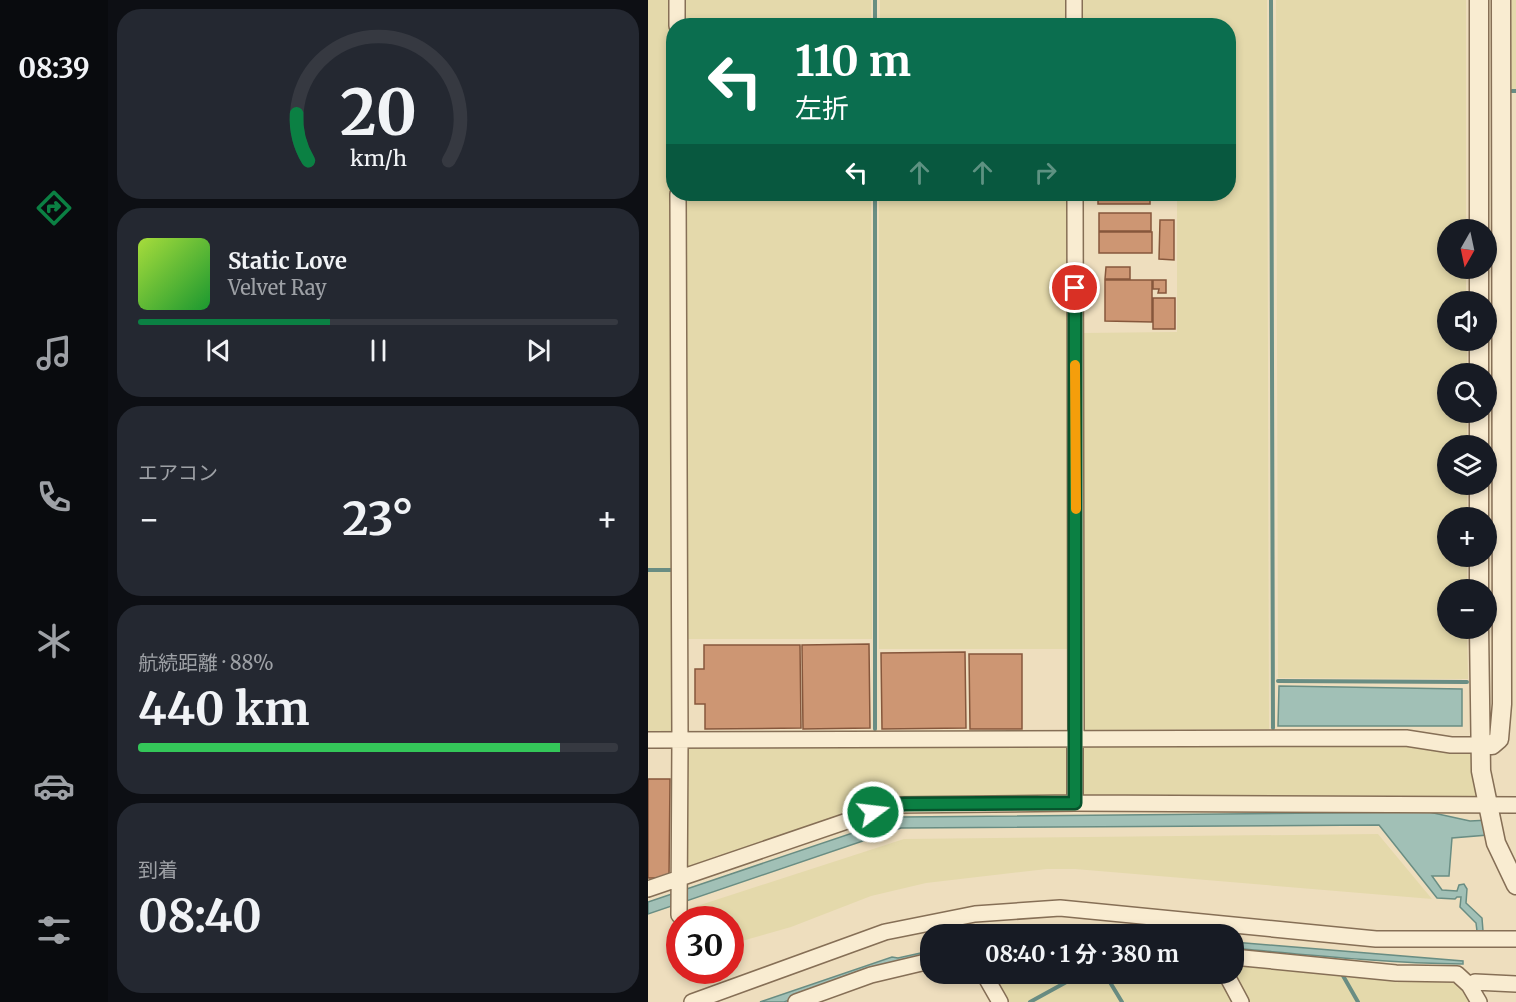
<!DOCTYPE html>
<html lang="ja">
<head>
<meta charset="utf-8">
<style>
	:root { --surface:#171b24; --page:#242831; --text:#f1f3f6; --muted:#9ea1a6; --line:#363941; --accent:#0b8043 }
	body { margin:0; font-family:Merriweather,"Noto Sans JP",serif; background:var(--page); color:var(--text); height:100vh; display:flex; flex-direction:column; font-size:22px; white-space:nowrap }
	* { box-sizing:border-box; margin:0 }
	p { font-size:20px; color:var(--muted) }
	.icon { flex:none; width:33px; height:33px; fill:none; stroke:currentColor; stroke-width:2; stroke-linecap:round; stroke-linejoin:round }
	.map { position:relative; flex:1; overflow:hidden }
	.side { display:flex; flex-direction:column; gap:9px; padding:9px; background:#0d0f14; width:540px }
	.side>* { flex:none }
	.banner { position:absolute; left:18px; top:18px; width:570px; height:183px; border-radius:24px; box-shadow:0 3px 9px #0003; background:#0b6e4f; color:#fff; overflow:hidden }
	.needle { width:39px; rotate:189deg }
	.tools { position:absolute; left:789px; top:219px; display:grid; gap:12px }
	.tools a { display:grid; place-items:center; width:60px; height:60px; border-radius:50%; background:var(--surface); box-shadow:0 3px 9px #0003; font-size:30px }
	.speed { position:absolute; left:18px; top:906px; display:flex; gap:12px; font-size:30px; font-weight:700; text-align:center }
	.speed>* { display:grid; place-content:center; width:78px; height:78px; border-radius:50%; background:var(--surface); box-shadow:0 3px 9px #0003; line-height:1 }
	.speed .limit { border:9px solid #d22; background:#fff; color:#111 }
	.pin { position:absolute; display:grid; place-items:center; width:51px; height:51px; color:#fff; margin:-26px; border:3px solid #fff; border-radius:50%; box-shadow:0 2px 6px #0007 }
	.me { position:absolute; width:66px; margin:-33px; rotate:75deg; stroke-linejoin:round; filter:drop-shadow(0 0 4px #0008) }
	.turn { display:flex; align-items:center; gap:21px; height:126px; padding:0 30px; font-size:27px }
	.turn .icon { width:78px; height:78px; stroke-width:2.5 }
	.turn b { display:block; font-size:42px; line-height:51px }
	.lanes { display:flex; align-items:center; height:57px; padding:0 30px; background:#0003; justify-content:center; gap:30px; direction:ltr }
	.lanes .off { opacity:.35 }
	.big { font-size:45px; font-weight:700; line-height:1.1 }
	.side .card { flex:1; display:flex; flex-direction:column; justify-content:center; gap:9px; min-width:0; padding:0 21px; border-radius:24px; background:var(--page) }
	.side .dial { align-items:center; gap:0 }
	.dial svg { height:156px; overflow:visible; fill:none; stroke:var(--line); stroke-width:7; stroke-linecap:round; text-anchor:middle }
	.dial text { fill:var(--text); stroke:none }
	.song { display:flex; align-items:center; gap:18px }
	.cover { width:72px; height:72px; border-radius:9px; background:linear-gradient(135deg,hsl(80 70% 55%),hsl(130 70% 35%)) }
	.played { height:6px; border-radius:3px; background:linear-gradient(90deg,var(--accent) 40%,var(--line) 40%) }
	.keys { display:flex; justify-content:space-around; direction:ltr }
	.heat { display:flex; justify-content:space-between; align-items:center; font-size:33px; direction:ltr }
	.charge { height:9px; border-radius:4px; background:linear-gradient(90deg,#34c759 88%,var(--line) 0) }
	.trip { position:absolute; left:272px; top:924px; width:324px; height:60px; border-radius:24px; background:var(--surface); box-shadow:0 3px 9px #0003; font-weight:700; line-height:60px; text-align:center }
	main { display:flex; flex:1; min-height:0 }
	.tab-bar { display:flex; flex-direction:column; width:108px; justify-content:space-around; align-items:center; background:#090b0e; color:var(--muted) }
	.tab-bar .icon { width:42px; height:42px }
	.tab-bar .selected { color:var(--accent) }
	.tab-bar b { font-size:27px; color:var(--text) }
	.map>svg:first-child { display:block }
	.farmland { fill:#e4d9ab }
	.water { fill:#a1c0b6; stroke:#698d83; stroke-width:1.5 }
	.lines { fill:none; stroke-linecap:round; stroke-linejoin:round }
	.stream { stroke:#698d83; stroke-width:4 }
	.building { fill:#cd9673; stroke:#86573c; stroke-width:1.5 }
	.minor-casing { stroke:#866f56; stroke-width:18 }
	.tertiary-casing { stroke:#866f56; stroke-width:21 }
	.minor { stroke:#f9ecd1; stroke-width:15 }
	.tertiary { stroke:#f9ecd1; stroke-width:18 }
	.route-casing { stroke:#07532c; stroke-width:15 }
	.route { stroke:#0b8043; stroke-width:10 }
	.slow { stroke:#f59e0b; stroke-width:10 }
</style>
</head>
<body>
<main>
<nav class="tab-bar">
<b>08:39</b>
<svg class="icon selected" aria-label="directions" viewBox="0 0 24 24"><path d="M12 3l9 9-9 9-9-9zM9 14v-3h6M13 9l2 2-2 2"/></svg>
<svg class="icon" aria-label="music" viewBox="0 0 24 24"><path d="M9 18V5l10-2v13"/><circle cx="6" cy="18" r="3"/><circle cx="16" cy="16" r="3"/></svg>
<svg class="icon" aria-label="phone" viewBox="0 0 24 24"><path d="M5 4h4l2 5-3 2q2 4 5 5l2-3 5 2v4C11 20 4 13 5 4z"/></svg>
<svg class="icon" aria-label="climate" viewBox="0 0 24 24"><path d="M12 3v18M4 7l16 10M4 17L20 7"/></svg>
<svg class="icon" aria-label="car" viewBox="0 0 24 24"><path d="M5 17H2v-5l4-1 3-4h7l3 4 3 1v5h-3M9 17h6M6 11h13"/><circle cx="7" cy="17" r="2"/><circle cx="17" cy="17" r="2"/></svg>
<svg class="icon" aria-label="filters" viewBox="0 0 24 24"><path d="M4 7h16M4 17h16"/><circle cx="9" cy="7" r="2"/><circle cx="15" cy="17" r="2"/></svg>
</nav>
<section class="side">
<div class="card dial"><svg viewBox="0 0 100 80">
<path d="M14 69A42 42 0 1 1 86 69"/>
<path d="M14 69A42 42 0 0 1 8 45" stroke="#0b8043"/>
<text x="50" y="56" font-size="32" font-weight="700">20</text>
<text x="50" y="72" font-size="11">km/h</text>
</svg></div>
<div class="card">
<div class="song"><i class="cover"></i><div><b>Static Love</b><p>Velvet Ray</p></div></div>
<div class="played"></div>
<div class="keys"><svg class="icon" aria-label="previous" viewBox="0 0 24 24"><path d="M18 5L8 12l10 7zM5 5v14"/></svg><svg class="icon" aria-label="pause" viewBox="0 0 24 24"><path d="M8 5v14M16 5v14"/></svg><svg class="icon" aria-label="next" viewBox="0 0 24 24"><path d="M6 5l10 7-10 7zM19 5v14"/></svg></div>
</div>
<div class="card"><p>エアコン</p>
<div class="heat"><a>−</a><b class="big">23°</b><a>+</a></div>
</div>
<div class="card"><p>航続距離 · 88%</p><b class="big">440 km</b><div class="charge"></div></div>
<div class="card"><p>到着</p><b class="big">08:40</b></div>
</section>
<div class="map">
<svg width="868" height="1002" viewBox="0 0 868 1002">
	<rect width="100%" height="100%" fill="#eedebe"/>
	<path class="farmland" d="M0 0H23L26 733H0Z
		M37 0H223V25H37Z
		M232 0H419V25L232 26Z
		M432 0H619L621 729 435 730 433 333 529 332V194H580V26L432 25Z
		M628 0H818V229L800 230V268L818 269V301L800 302V340L819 341V373L800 374V412L819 413V445L800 446V484L819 485V517L800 518V556L819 557V589L800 590V628L819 629 820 679 630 678Z
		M858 0H868V91L860 89Z
		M37 194H223L224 639H39Z
		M231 194H420L422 649H231Z
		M836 742V805L258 800 37 872 36 747Z
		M730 834 784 899 427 869H399L278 883 223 896 143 927 83 944 82 920 40 919V909L256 839Z
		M585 960 810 978 827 1002H598L585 974Z
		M341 974H573L589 1002H356Z"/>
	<path class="water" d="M631 686 814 689V726H630Z
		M781 812 822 821 841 820 840 835 804 838 801 876H784L794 890 809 891 811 885 816 884 819 889 818 903 834 918 835 931H829L828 923 812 907 813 897H809L807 899 789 898 731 825 253 828 0 914V902L252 817Z
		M436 929 496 934H369Z
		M585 942 815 961V964C738 963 662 955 585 948Z
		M282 951V957L241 964 136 1002H112L244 957 250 958Z"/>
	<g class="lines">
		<path class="stream" d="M623 0 625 728
			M227 26V0
			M864 91H868
			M0 570H23
			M630 681 819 682
			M227 729V194
			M457 974 474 1002
			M694 974 710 1002
			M382 1002 433 974"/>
	</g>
	<path class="building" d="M450 194H502V204H450Z
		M451 213H503V231H451Z
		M512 220H526V260L511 259Z
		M451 232H504V253H451Z
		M458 267H482V279H457Z
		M457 280H504V322L457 321Z
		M505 280H518V293H510L511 289H505Z
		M505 298H527V329H505Z
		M221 644 222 728 155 729 154 645Z
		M56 645H152L153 728 57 729V704H47V669H56Z
		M317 652 318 728 234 729 233 653Z
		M321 654H374V729H322Z
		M0 779H22L21 878H0Z"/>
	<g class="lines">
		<defs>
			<path id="minor" d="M29 0V26
				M426 0V26
				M30 194 32 740 31 915
				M427 194 428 739
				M427 739V803
				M0 740 758 738 803 745H832
				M0 889 246 805 427 803 868 805
				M585 957 748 973 809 974 821 985
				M336 974 352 1002
				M578 974 593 1002
				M44 1002 237 932 327 914 412 908 728 939H868
				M148 1002 223 975 282 961
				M831 1002 821 985 827 982 868 984"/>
			<path id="tertiary" d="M831 0V230
				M831 268V302
				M831 340V374
				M831 412V446
				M831 484V518
				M831 556V590
				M831 628 833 771 848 843 868 885
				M832 745H844L851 739 854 704 853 0"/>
		</defs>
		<use href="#minor" class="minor-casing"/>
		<use href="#tertiary" class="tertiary-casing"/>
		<use href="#minor" class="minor"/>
		<use href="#tertiary" class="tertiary"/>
	</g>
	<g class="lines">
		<defs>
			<path id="route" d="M225 812 246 805 257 804 427 803V288"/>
		</defs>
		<use href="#route" class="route-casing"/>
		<use href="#route" class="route"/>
		<path class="slow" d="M427 365 428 509"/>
	</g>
</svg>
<div class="tools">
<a><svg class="needle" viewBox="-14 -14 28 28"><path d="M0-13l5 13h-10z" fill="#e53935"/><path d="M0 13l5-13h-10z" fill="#9ea1a6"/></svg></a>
<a><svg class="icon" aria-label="sound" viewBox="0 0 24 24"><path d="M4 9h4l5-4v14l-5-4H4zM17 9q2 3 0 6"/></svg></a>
<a><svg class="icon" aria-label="search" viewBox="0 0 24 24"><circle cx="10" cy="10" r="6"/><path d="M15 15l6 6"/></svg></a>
<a><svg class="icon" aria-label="layers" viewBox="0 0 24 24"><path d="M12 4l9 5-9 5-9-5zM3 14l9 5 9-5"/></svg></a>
<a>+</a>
<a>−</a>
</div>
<div class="speed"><div class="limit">30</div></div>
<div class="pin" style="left:427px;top:288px;background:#d93025"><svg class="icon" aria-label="arrive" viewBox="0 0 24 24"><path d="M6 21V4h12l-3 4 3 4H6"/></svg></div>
<svg class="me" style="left:225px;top:812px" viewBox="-20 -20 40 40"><circle r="17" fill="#0b8043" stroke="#fff" stroke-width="3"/><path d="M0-11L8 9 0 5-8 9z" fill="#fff"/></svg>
<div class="trip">08:40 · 1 分 · 380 m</div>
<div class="banner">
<div class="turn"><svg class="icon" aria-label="left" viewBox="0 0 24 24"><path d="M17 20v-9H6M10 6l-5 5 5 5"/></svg><div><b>110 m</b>左折</div></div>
<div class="lanes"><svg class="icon" aria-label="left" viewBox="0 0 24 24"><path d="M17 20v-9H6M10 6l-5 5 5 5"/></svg><svg class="icon off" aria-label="ahead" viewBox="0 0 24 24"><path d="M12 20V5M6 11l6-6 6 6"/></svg><svg class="icon off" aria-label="ahead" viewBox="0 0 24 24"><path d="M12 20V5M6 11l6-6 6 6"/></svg><svg class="icon off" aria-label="right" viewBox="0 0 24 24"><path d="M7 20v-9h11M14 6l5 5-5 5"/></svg></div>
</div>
</div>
</main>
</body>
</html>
